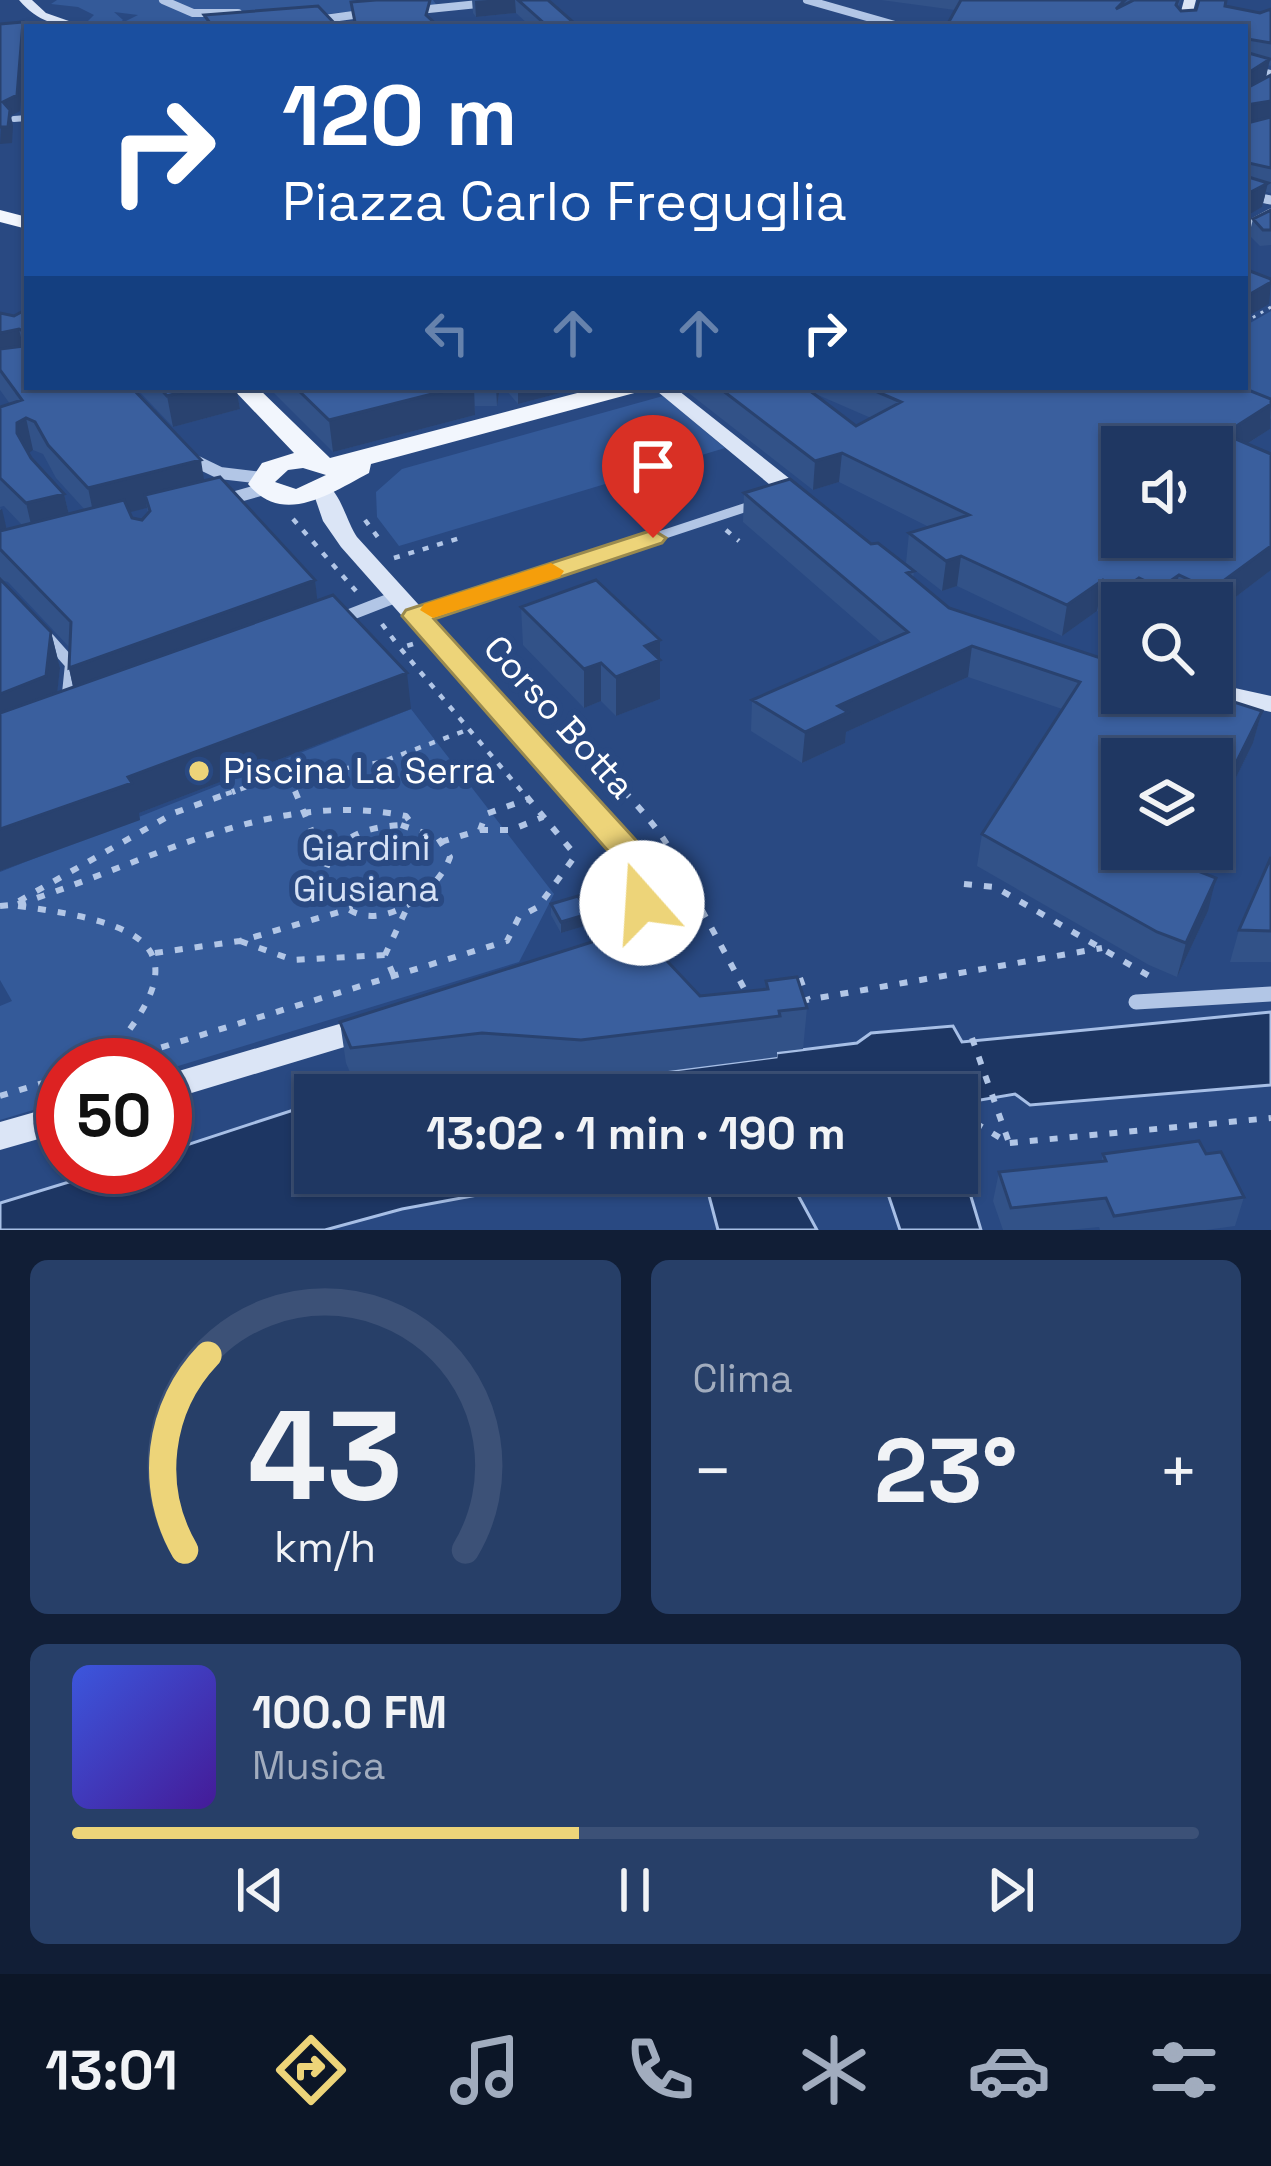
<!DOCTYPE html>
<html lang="it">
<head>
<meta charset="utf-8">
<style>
	:root { --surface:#1f3762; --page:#273f68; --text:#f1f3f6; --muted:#a1acbe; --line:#3c5177; --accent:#edd479 }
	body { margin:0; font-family:"Space Grotesk",sans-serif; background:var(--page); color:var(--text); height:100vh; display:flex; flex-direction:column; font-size:45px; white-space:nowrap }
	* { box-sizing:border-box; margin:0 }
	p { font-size:39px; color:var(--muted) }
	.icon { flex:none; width:66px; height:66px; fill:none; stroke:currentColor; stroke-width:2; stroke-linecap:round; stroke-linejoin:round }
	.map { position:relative; height:1230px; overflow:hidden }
	.details { display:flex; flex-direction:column; gap:30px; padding:30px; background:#111e36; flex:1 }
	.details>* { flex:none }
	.top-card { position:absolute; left:24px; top:24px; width:1224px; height:366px; border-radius:0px; box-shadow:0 3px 9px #0004,0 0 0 3px var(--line); background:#1a4fa0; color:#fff; overflow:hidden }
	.controls { position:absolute; left:1101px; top:426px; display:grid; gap:24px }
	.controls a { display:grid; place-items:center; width:132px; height:132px; border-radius:0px; background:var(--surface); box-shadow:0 3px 9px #0004,0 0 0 3px var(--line); font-size:60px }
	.speed { position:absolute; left:36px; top:1038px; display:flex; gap:24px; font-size:60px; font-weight:700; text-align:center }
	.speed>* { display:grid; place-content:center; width:156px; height:156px; border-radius:50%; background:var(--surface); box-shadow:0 3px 9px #0004,0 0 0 3px var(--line); line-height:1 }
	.speed .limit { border:18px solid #d22; background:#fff; color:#111 }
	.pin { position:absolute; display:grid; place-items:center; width:102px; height:102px; color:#fff; margin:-123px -51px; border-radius:50% 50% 50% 0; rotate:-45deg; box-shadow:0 0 12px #0007 }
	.pin .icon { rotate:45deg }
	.me { position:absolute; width:132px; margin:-66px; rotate:341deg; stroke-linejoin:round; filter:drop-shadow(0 0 9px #0008) }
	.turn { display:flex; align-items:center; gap:42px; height:252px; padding:0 60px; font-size:54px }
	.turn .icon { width:156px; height:156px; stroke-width:2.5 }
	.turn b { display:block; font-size:84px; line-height:102px }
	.lanes { display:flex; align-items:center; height:114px; padding:0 60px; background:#0003; justify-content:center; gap:60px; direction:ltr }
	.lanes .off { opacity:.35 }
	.big { font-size:90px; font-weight:700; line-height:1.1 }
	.details .widget { flex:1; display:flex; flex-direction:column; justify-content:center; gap:18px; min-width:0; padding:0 42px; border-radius:18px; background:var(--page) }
	.details .dial { align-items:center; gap:0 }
	.dial svg { height:312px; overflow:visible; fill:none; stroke:var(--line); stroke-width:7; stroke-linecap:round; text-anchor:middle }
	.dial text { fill:var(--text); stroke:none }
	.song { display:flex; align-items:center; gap:36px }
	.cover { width:144px; height:144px; border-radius:18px; background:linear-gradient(135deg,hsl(230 70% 55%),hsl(260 70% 35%)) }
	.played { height:12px; border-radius:6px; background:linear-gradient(90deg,var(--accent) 45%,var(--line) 45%) }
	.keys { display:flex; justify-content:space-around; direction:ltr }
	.heat { display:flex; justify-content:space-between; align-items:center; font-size:66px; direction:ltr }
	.details .tiles { flex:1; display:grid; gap:30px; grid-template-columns:1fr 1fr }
	.widget:last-child { grid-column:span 2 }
	.trip { position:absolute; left:294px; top:1074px; width:684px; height:120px; border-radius:0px; background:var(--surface); box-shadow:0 3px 9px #0004,0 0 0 3px var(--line); font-weight:700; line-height:120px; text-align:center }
	.menu { display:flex; height:192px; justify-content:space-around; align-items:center; background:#0c1627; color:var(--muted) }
	.menu .icon { width:84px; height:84px }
	.menu .selected { color:var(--accent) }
	.menu b { font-size:54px; color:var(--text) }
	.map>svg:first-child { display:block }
	.green { fill:#345a99 }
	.water { fill:#1d3663; stroke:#a7bfe6; stroke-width:3 }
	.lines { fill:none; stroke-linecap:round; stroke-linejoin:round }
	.path-far2 { stroke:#b2c6e6; stroke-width:3; stroke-dasharray:3 6; stroke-linecap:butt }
	.path-far1 { stroke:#b2c6e6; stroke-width:4.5; stroke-dasharray:6 9; stroke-linecap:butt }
	.path { stroke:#b2c6e6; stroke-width:6; stroke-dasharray:8 12; stroke-linecap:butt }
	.lane-far1 { stroke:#b2c6e6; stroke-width:6 }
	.lane { stroke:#b2c6e6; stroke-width:9 }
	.street-far3 { stroke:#b2c6e6; stroke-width:8 }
	.street-far2 { stroke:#b2c6e6; stroke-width:9 }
	.street-far1 { stroke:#b2c6e6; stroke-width:12 }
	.street { stroke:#b2c6e6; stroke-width:15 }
	.secondary { fill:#dbe5f6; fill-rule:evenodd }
	.primary { fill:#f2f6fd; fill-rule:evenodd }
	.wall { fill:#325288; fill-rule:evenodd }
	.shaded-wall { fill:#29426f }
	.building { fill:#3a5f9e; stroke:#29426f; stroke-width:3; fill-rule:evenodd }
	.route { fill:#edd479; stroke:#9a8a4f; stroke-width:3 }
	.slow { fill:#f59e0b }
	.poi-dot { fill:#edd479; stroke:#294982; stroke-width:4.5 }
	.labels { text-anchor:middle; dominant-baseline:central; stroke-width:12; stroke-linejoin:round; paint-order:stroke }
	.street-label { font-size:36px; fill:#fff; stroke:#294982 }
	.poi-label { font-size:36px; fill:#fff; stroke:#294982; text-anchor:start }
	.park-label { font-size:36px; fill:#d5e1f5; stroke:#294982 }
</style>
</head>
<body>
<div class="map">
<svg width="1271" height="1230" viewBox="0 0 1271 1230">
	<rect width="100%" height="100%" fill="#294982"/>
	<path class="green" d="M57 0H433L438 7 335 13 247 27H191L195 23H187L188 27H126V21L138 15 114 12 123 20 114 27 86 23 94 15 78 7 51 4Z
		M1271 311V419L1192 387H1245V326Z
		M663 396 725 448 399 546 377 517 376 492 402 469Z
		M411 709 554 894 519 962 165 1070V1065H63V1101L0 1120V1006L12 1001 0 980V872Z"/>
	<path class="water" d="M1271 1012V1085L1030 1105 1015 1094 957 1104V1095H339L486 1074 582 1082 776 1057V1053L857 1043 871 1033 953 1026 962 1042Z
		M315 1103V1173H596L402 1209 325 1230H0V1203L118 1167H165V1152Z
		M957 1150 981 1230H900L881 1173H957Z
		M703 1173H786L817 1230H718Z"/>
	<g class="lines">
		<path class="path-far2" d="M1245 322 1271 307"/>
		<path class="path-far1" d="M293 519 356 591
			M365 520 383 544
			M726 530 739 541
			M394 558 460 538
			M382 624 400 648
			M413 644 400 648 524 794
			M512 686 627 794
			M290 779 296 794
			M226 794 256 784 381 762 467 730"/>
		<path class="path" d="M295 791 315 839 338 844
			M624 791C650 819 700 875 685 917 683 925 675 934 671 942
			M401 825 438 838 450 857C438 894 372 941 338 900 332 893 328 883 324 875 334 837 365 827 401 825Z
			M480 830H511L543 817
			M441 842 480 830 486 814 528 799
			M683 875 746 992
			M964 884 995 887 1158 981
			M18 904C144 865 271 788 406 816L414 827
			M0 906 12 905 174 813 235 791
			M18 906C146 923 208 947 100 1065
			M240 941 293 960 385 955
			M155 953 240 941 353 908
			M393 974 385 955 407 908
			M800 978 808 1000
			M801 1001 1102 948
			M972 1038 1008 1140
			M104 1065 507 941 519 917 538 907 573 859 572 851 522 791
			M0 1096 63 1077
			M957 1118 965 1117 1009 1143 1271 1118"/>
		<path class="lane-far1" d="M14 119 27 118"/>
		<path class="lane" d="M416 616 753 505"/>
		<path class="street-far3" d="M163 0 193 13H238
			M807 0 902 27
			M419 10 518 0
			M317 20 368 13
			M1245 68 1271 74
			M1245 195 1271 200"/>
		<path class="street-far2" d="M1256 197 1271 200
			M1245 227 1271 213"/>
		<path class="street-far1" d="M189 458 220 473 262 478
			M225 500 264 489
			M339 619 398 596
			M47 637 71 664 67 703"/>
		<path class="street" d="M1136 1002 1271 994"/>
		<path class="secondary" d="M19 0H32L46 13 86 27C57 27 38 22 19 0Z
			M1184 0H1196L1189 27H1177Z
			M652 387H674L814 498 817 503 814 508H798Z
			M323 483C340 489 346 521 357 537L641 849C649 863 654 879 654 896 654 923 631 970 598 960L594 952C619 912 636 916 618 860L341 547 323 521 312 489Z
			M1212 683 1271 696V712L1203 697 1201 693H1212Z
			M370 1015 381 1018 386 1027 381 1036 165 1101V1075Z
			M63 1104V1132L0 1150V1122Z"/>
		<path class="primary" d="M0 210 27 217V229L0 222Z
			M231 387H257L330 458 600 387H641L638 392 371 464 369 473C331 493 283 527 248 484L262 463 294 453ZM303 468 326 475 296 489 275 482 288 470Z"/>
	</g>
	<path class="wall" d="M472 0H548L573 22 574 27H531L516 13 476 17 473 13Z
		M881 0H1181L1178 8 1181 11 1225 6 1260 13 1271 9V66L1268 65 1266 78 1271 75V193L1266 192 1262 207 1245 217V27L955 10Z
		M1271 210V245L1260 246 1249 235 1253 219Z
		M27 309V387L204 480 315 580 317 600 411 709 139 813 140 820 0 871V407L10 404 0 390V313L14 316ZM33 450 43 454 56 478 85 510 69 514 64 494 31 458 28 453ZM4 506 22 525 7 529 0 507ZM147 508 148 513 142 520 132 518 129 512ZM1 580 8 582 70 648 69 668 73 687 57 693 60 668 51 632Z
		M135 387H236L240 409 173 427Z
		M268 387H336L339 390 352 387H500L497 406H475V415L333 452Z
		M506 387H583L518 404 506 390Z
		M681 387H1241L1271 399 1270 429 1247 444 1271 454V570L1212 615V603H1122L1116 620 1097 611 1062 636 957 586 942 591 906 563 909 533 929 527 839 482 813 490ZM811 392 871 418 856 426Z
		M744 493 871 544 914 571 913 579 949 608 1262 711 1253 743 1212 826V759L1191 869 1208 911 1177 977 1149 965 977 866 982 834 1062 709 968 677 846 732 845 743 802 763 751 731 752 700 882 643 743 522Z
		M521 607 660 640V699L616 716 601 701 584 708 523 645Z
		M1271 857V962H1230L1239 930Z
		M551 904 588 925 561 933 551 915Z
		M766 981 807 1008 803 1049 777 1052V1057L582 1082 486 1074 357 1089 346 1063 340 1022 700 996 766 989Z
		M1103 1154H1206L1244 1197 1235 1226 1206 1230H1100L1099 1227 1069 1230H1003L993 1201 999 1172 1101 1162Z"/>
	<path class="shaded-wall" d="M488 0H515L516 13 476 17 475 1Z
		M23 22 26 37 20 111 11 116 13 126 12 143 0 144 3 102Z
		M573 22 574 27H545V24Z
		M1270 59 1265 81 1245 94V75Z
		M1271 101V123L1245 128 1246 105Z
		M1268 183 1262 207 1245 217V195Z
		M1271 282 1269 304 1245 318V297Z
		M19 329 26 359 0 365V333Z
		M200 387H236L240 409 173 427 167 396Z
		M460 387H474L475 415 333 452 329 420Z
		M496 387H500L497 406Z
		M518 387H583L518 404Z
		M1271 404 1270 429 1217 463 1224 434Z
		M26 418 33 450 25 456 17 433V423Z
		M842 453 839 482 813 490 815 461Z
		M201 460 206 493 145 495 147 508 95 521 88 488Z
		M64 494 72 527 34 537 26 503Z
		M2 509 10 543 0 547V510Z
		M1271 546V570L1212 615V603H1208L1211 590Z
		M961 556 957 586 942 591 946 561Z
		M1179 575 1172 603H1157L1160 588Z
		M1139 578 1134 603H1122V616L1116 620 1122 590Z
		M315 580 319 614 77 704 69 668Z
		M1103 580 1097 611 1062 636 1067 605Z
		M51 632 60 668 55 712 0 734V694Z
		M660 640V699L616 716V677L645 646Z
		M972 646 968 677 846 732 845 743 802 763 805 732 838 706Z
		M601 663V701L584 708V669Z
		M407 673 411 709 139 813 140 820 0 871V829L128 777Z
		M1262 711 1253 743 1212 826V811Z
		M1193 849H1201L1176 899 1185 866Z
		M1216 878 1208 911 1177 977 1186 943Z
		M588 914V925L561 933V922Z"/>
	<path class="building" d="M376 0H430L426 15 439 27H356L351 2Z
		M518 0H548L573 22 545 24Z
		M961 0H1125L1116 9 1134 0H1178L1176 5 1181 11 1196 10 1199 0H1226L1225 6 1260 13 1271 9V43L1248 39 1245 41V27H946Z
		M318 6 338 27H213L204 15Z
		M23 22 17 95 3 102 10 110 8 127H0V24Z
		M1245 52 1270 59 1245 75Z
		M1271 75V101L1246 105 1247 123 1271 117V168L1249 163 1245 166V83L1247 88Z
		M1245 176 1268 183 1245 195Z
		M1271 210V230H1263L1253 219Z
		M1250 271 1271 279V282L1245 297V274Z
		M27 309V333L19 329 0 333V313L14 316Z
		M27 337V387H131L201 460 88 488 48 445 35 422 26 418 17 423V433L31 458 64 494 26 503 0 478V407L22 400 0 370V349L23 346Z
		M159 387H200L167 396Z
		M295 387H336L339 390 352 387H460L329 420Z
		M718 387H805L856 426 901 402 866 387H1241L1271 399V404L1224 434 1271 454V546L1211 590 1179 575 1160 588 1139 578 1122 590 1103 580 1067 605 961 556 946 561 909 533 969 515 842 453 815 461ZM1122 447H1212V537H1122Z
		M220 477 315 580 69 668 71 622 0 549V531L124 500 132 518 142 520 150 511 145 495Z
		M790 479 871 544 878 543 914 571 907 573 949 608 1122 665V693H1206L1262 711 1212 811V759H1122V849H1193L1185 866 1216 878 1186 943 1157 932 982 834 1080 682 972 646 838 706 848 712 805 732 752 700 908 632 744 493Z
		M0 579 51 632 46 676 0 694Z
		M596 580 660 640 645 646 660 660 616 677 601 663 584 669 521 607Z
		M333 595 407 673 128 777 132 783 0 829V713Z
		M1271 857V931L1239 930Z
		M578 896 588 914 561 922 551 904Z
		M636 928 700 996 768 989 766 981 797 977 807 1008 779 1011 780 1016 581 1040 482 1033 351 1048 340 1022Z
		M1199 1141 1206 1154 1221 1152 1244 1197 1114 1216 1106 1198 1011 1208 999 1172 1106 1161 1103 1154Z"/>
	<path class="route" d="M653 530 666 538 662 543 434 619 643 848 659 903 654 911H630L616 860 402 616 406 610Z"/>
	<path class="slow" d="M551 563 564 571 560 577 433 618 420 610 424 604Z"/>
	<circle class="poi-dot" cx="199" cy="771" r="12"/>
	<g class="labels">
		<g class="street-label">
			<text transform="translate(559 717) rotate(48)">Corso Botta</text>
		</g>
		<g class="poi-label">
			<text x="223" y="771">Piscina La Serra</text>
		</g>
		<g class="park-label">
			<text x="366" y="848">Giardini<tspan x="366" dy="41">Giusiana</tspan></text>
		</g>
	</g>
</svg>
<div class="controls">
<a><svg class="icon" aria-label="sound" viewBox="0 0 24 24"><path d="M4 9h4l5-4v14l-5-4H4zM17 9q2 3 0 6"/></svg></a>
<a><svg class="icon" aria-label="search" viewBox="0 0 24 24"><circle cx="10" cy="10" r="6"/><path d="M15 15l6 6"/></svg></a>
<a><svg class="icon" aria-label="layers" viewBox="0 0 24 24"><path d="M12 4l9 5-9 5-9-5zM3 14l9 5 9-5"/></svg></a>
</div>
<div class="speed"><div class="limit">50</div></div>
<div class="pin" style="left:653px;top:538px;background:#d93025"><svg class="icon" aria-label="arrive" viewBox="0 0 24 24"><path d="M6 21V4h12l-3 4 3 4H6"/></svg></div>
<svg class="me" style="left:642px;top:903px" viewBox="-20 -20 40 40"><circle r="19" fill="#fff"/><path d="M0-13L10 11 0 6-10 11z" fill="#edd479"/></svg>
<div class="trip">13:02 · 1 min · 190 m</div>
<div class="top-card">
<div class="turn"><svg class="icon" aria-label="right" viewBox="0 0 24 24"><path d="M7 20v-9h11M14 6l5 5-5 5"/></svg><div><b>120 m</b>Piazza Carlo Freguglia</div></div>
<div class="lanes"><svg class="icon off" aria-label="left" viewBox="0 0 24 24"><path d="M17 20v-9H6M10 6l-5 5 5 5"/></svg><svg class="icon off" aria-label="ahead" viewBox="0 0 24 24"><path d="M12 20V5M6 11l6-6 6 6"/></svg><svg class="icon off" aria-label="ahead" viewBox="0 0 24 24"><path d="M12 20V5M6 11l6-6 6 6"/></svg><svg class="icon" aria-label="right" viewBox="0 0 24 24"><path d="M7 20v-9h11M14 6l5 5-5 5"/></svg></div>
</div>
</div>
<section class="details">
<div class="tiles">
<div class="widget dial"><svg viewBox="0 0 100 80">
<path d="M14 69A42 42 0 1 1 86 69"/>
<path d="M14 69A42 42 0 0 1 20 19" stroke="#edd479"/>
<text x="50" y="56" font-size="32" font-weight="700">43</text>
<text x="50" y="72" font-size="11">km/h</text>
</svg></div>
<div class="widget"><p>Clima</p>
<div class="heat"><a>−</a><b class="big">23°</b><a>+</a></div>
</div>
<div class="widget">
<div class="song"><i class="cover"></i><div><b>100.0 FM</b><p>Musica</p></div></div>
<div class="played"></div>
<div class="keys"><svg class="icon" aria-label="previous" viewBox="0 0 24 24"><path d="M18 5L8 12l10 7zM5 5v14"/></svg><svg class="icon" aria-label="pause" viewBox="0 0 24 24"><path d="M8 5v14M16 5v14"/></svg><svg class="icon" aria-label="next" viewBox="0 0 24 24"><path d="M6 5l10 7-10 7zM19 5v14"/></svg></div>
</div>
</div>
</section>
<nav class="menu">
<b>13:01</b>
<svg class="icon selected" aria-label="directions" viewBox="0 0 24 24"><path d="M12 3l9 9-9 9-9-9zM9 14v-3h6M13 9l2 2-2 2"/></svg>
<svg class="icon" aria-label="music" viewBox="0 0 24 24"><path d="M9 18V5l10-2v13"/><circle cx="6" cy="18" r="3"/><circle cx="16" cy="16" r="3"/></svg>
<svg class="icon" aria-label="phone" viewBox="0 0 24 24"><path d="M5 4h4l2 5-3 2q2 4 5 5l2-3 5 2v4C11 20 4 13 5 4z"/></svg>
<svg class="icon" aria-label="climate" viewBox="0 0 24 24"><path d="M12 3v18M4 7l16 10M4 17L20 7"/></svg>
<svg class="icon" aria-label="car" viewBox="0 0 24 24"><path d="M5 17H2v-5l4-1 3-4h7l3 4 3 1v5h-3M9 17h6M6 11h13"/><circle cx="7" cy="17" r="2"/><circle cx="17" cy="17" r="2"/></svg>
<svg class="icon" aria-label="filters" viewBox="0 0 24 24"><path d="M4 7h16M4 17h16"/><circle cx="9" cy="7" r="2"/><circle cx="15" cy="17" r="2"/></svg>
</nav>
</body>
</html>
